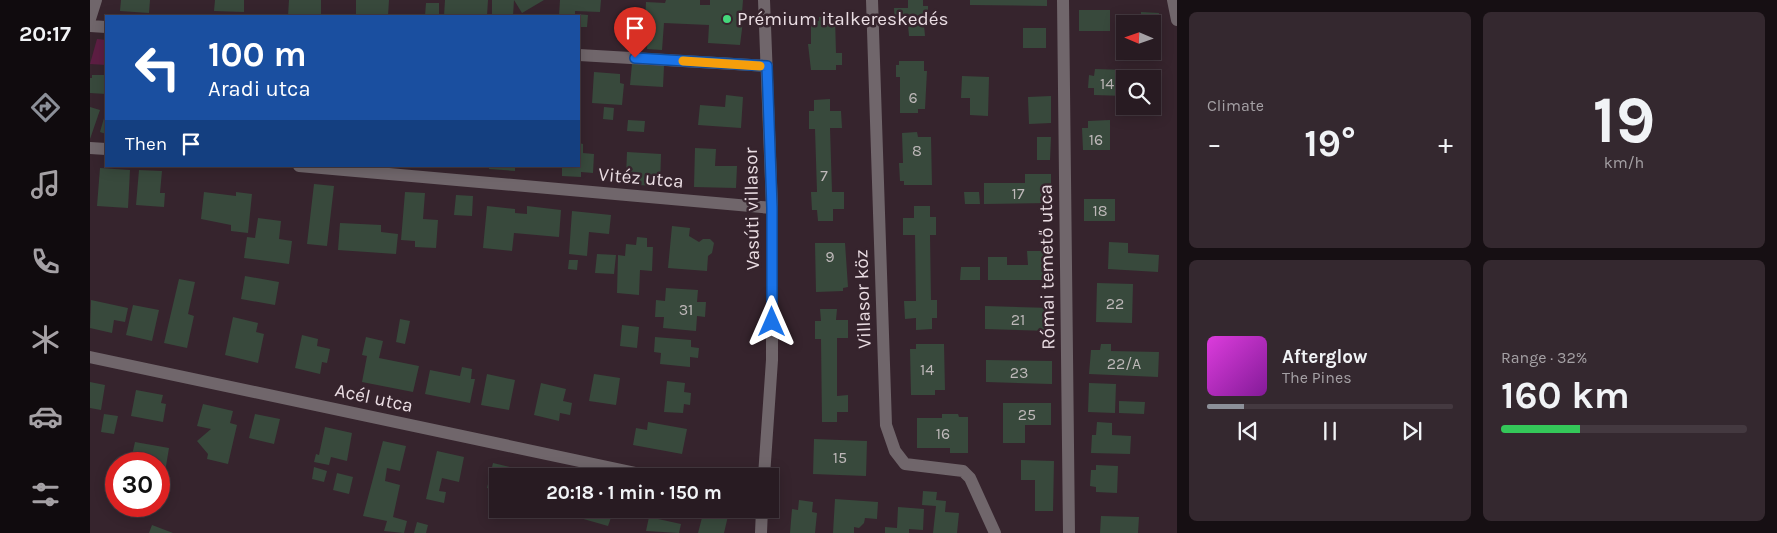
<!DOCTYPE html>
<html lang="en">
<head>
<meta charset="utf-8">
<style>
	:root { --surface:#281b22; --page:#34282f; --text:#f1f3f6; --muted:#a5a1a5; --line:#443940; --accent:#8c9099 }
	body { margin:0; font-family:Karla,sans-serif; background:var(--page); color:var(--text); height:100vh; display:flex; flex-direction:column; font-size:19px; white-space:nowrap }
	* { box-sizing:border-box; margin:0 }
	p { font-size:16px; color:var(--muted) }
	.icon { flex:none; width:28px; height:28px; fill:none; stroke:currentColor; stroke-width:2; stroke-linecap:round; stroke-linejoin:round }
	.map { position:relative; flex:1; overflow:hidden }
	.side { display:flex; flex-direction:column; gap:12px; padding:12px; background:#160f13; width:600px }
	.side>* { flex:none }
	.guide { position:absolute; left:15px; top:15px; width:475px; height:152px; border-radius:0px; box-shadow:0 2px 12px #0003,0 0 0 1px var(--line); background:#1a4fa0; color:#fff; overflow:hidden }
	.needle { width:32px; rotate:272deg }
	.fabs { position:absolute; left:1026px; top:15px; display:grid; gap:10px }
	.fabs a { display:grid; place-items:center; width:45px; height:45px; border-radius:0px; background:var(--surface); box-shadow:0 2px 12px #0003,0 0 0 1px var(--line); font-size:25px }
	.speed { position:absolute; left:15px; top:452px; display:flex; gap:10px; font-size:25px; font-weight:700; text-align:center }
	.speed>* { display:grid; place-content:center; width:65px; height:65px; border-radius:50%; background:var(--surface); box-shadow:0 2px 12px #0003,0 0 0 1px var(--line); line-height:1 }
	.speed .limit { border:8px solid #d22; background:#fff; color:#111 }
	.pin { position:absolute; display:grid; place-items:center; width:42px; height:42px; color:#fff; margin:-51px -21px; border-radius:50% 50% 50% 0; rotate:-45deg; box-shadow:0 0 5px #0007 }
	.pin .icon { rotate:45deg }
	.me { position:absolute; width:55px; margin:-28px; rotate:0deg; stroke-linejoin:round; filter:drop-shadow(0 0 4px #0008) }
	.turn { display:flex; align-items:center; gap:18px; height:105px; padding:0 20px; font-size:22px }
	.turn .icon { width:65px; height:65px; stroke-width:2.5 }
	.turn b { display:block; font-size:35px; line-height:42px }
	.then { display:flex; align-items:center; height:48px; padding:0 20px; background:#0003; gap:10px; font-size:19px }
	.big { font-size:38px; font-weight:700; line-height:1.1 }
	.side .tile { flex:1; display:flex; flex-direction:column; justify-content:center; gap:8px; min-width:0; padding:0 18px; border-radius:8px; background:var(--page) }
	.side .dial { align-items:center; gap:0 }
	.dial b { font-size:65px; line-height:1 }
	.song { display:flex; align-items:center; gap:15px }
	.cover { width:60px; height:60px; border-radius:8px; background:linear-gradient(135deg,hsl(300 70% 55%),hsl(290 70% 35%)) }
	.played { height:5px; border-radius:2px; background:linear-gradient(90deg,var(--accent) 15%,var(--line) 15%) }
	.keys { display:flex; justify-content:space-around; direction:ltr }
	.heat { display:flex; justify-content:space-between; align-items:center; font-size:28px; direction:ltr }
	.charge { height:8px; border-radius:4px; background:linear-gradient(90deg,#34c759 32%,var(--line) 0) }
	.side .tiles { flex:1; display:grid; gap:12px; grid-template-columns:repeat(2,1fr) }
	.trip { position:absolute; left:399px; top:468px; width:290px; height:50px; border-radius:0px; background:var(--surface); box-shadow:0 2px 12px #0003,0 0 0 1px var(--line); font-weight:700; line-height:50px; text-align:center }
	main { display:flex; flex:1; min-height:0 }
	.dock { display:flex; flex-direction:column; width:90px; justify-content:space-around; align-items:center; background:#100b0e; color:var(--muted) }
	.dock .icon { width:35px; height:35px }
	.dock .current { color:var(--accent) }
	.dock b { font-size:22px; color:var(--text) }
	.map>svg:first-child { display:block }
	.green { fill:#5d1e43 }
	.building { fill:#38493c }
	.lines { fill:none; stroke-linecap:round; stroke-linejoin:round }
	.minor { stroke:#70666b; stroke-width:12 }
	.route-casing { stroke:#114b97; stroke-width:12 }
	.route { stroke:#1a73e8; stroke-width:9 }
	.slow { stroke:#f59e0b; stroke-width:9 }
	.poi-dot { fill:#44d77b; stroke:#36242d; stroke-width:2 }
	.labels { text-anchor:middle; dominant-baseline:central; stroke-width:5; stroke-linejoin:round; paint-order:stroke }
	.number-label { font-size:16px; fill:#beb8b9 }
	.poi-label { font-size:19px; fill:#eadde3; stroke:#36242d; text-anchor:start }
	.street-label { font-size:19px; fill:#eadde3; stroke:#36242d }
</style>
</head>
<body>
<main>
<nav class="dock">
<b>20:17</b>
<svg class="icon current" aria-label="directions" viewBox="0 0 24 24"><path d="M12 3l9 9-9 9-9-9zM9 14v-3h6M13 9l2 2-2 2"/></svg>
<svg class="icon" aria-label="music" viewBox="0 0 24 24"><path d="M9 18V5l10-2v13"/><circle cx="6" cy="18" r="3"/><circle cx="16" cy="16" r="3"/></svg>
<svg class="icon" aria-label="phone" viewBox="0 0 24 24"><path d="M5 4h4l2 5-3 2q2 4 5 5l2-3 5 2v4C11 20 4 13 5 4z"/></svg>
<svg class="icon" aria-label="climate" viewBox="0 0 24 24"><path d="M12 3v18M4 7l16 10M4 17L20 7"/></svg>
<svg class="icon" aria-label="car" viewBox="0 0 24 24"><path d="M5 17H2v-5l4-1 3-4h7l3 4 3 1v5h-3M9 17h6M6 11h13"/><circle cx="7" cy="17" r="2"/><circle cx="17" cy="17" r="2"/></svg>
<svg class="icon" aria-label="filters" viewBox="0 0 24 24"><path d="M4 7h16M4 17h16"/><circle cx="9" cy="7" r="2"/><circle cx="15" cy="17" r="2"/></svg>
</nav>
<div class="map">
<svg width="1087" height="533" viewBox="0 0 1087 533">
	<rect width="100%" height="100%" fill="#36242d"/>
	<path class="green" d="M7 39 16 40V65L0 64Z"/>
	<path class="building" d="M31 0H60L59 13 30 11Z
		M125 0H154V12L124 11Z
		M199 0H231V16H198Z
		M266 0H299L298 16H266Z
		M355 0H398L397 16H354Z
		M402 0H424L423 16H402Z
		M424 0H454L432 13Z
		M470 0H511L510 12 485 11V14L498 15 497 27H489V16H469Z
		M576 0H610V5H620V0H653L652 13H654L650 45 618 43 619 25 574 23 572 50 557 49 559 22H555L556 2 575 3Z
		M818 0H833V6H838V24L834 25 835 36H819L818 25H805L804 8H818Z
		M880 0H957V6L880 5Z
		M336 3H349V16H335Z
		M989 10H1020V31H989Z
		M1051 12 1069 13 1068 35H1062V24H1035V34H1032L1033 16 1051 17Z
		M729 17H745L746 53H752V65H746V70H721L718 44H721V21H729Z
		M933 28H956V48H933Z
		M809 61H834V71H837L835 109H828V113H810V77H806V65H809Z
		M542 64 574 66 573 87 540 85Z
		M1005 69 1036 70 1035 76H1049V79H1035V96L1004 95V88H998L999 75 1004 76Z
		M504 72 530 74V83L534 84 532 105 502 103Z
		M2 75H16V94L0 93V78H2Z
		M872 76 899 77 898 116 880 115V98H871Z
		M636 95 653 97 651 128 608 125 610 105 635 107Z
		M961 96V123L939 124 938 97Z
		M740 99V111H751L752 128H740L742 192H754V209H743V221H728L727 210H722L721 192H727L725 129H719V111H724V100Z
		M0 107 10 110 0 139Z
		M514 107 524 108 523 120 513 119Z
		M16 111V134L10 132Z
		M538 120 555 121 554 132 537 131Z
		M1020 120V150H993L992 128H998V121Z
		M827 132 828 137H841L842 185H814V181H810L809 163H813L812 133Z
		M947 137H961L960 160H947Z
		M489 143 493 144V153L504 154 503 173 491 172V177L472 176V166H489Z
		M605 148 626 149 625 166H647L646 188 604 187Z
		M537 152 571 154 570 186 547 185V178L536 177Z
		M399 166H425V171L399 169Z
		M10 168 40 170 38 208 7 206Z
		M49 170 72 171 70 193H75L74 207 46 205Z
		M935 174H961V203L894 204V183H935Z
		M224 184 244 186 237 246 217 244Z
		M114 192 146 196V192L162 194 158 233 141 231V225L111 219Z
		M315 192 335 193 333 219 348 220 346 248 325 247V241L311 240Z
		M874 192H889L890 204H875Z
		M366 195 383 196 382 216 364 215Z
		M994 199H1025V221H994Z
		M397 206 425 209V213L437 214V206L471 210 469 237 424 233 422 251 393 248Z
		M824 206H840V217H846V235H840L841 300H847V318H842V329L826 330V318L815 319 814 301H826L825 235H813V218H824Z
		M482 211 521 215 519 234 499 232 497 256 479 254Z
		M168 218 191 221 189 239 202 241 199 264 154 258 157 237 165 238Z
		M250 223 291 225V232L308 234 306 254 248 250Z
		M582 226 600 228 599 236 609 242 613 239H620L624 243 622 253 618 256 617 271 578 268Z
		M547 237 557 238V247H563L562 271 550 270 549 295 527 293 528 255 535 256 536 244 546 245Z
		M1019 242 1038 243V253L1069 255 1068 272 1018 269Z
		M725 243H755L758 287 753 288V291L726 292Z
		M937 251H960V280H898V257H917V265H938Z
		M507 254 526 255 524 274 505 273Z
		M479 260H488L487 270 478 269Z
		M871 267H890V280H870Z
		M155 276 189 282 185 305 151 299Z
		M89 279 105 282 98 314 104 316 97 348 74 343Z
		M1007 283 1043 284 1042 323 1006 322Z
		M576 288 608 290 607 302H616L615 317 607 316 606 331 573 328 574 317H565L566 300 575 301Z
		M1 300 38 308 35 322 24 320 22 333 0 328Z
		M43 305 69 310 62 341 36 335Z
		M895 306 961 308 960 331 895 329Z
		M730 309H747L746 320H758V338H747V396L758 395V412H747V422H732L731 339H725V321H731Z
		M143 317 168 323 166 332 174 334 168 363 135 355Z
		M310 319 320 321 315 344 306 342Z
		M532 325 549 327 547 348 530 346Z
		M212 335 228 339 227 346 240 349 237 363 232 362 230 374 205 368Z
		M276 337 293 341 289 358 329 366 323 392 272 382 277 356 272 355Z
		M565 337 601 340V347L609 348 608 358 600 357V367L570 364 571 353 564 352Z
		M826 344H854L855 390H845V395H821L820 349H826Z
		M1011 344H1021V351L1069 352 1068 377 999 374 1001 350H1010Z
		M896 360 962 361V384L896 382Z
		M372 367 382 369 381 379H385L380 403 335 394 340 370 370 376Z
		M397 374 425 380 419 410 391 405Z
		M504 374 530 378 526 405 499 401Z
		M577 381 595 383 594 392 601 393 600 405 594 404 593 413 574 412Z
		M0 382 15 385 11 410 0 408Z
		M451 383 476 389 473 401 482 403 480 415 470 413 469 421 444 415Z
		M999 383 1026 384 1025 413 998 412Z
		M46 390 73 395 71 403 76 404 73 422 41 416Z
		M1029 401 1055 402 1054 414 1029 413Z
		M913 403H961V425H935V443H913Z
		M113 404 143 411 140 423 147 425 138 464 117 459 118 454 107 441 121 429 107 426Z
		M14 414 28 416 24 434 11 432Z
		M165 414 190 419 184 444 159 438Z
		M852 414H868L869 417H878V453H860V448H827V418H852Z
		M558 422 597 429 592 454 543 445 546 428 557 430Z
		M1007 422 1022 423V435L1041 436 1040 454 1001 453 1002 435H1006Z
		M235 427 262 433 257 461 241 457 239 465 224 462 226 454 229 455Z
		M724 439 777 441 776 476 723 474Z
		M293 441 316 446 310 471 297 468 295 481 310 485 303 517 317 521 314 533 294 531 297 521 273 516Z
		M45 442 79 448 75 472 69 471V464H40Z
		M347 451 374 457 369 482 352 478 349 491 356 492 354 503 336 499Z
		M931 460 964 461 963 511H945V480H931Z
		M403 463 424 468 422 476H408V491L397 488Z
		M1006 465 1028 466 1027 493 1006 492V487L1000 486 1001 470H1006Z
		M224 467 237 471 234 482 222 479Z
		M247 473 263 477 259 494 243 490Z
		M833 491 847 492 846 500 856 501 855 512 869 513 867 533H843L846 506 832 505Z
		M745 499 788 502 787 519 775 518 774 523 769 528 764 527V533H743Z
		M709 500 723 502 722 512 727 513 725 533H700L702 509 708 510Z
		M808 507 834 509 833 530 819 529V533H795V527L807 528Z
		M493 509 522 515 518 526 490 518Z
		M614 510 638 516 634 533H608Z
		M1011 516 1049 517 1048 533H1010Z
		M559 517 591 524 589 533 556 531Z
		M327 522 338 525 336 533H324Z
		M62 525 83 533H59Z"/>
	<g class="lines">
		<path class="minor" d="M782 0 796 425 805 451 815 464 873 471 880 478 905 533
			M973 0 979 533
			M1083 0 1087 20
			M0 19 6 0
			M0 26 16 27
			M489 55 677 66
			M0 148 16 149
			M209 166 682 208
			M0 357 560 476
			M674 476 682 360V208L674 0
			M671 533 672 509"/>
	</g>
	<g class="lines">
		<defs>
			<path id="route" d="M545 58 677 66 682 208V322"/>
		</defs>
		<use href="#route" class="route-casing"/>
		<use href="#route" class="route"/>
		<path class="slow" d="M593 61 670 66"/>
	</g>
	<circle class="poi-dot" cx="637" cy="19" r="5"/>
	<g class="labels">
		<g class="number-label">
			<text x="1017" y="83">14</text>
			<text x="823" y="97">6</text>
			<text x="1006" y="139">16</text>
			<text x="827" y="150">8</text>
			<text x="734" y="175">7</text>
			<text x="928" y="193">17</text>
			<text x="1010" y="210">18</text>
			<text x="740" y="256">9</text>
			<text x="1025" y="303">22</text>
			<text x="596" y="309">31</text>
			<text x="928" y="319">21</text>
			<text x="1034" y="363">22/A</text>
			<text x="837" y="369">14</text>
			<text x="929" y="372">23</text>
			<text x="937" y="414">25</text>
			<text x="853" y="433">16</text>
			<text x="750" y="457">15</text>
		</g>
		<g class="poi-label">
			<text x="647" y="19">Prémium italkereskedés</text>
		</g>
		<g class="street-label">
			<text transform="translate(551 178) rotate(5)">Vitéz utca</text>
			<text transform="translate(662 209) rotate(-91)">Vasúti villasor</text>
			<text transform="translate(957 267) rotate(-91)">Római temető utca</text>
			<text transform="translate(773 299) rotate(-92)">Villasor köz</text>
			<text transform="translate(284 398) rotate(12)">Acél utca</text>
		</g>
	</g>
</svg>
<div class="fabs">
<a><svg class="needle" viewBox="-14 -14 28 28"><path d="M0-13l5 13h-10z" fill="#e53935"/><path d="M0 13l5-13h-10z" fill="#a5a1a5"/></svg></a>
<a><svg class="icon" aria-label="search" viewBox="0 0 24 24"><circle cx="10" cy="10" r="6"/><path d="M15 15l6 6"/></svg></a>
</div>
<div class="speed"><div class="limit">30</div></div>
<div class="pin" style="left:545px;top:58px;background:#d93025"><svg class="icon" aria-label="arrive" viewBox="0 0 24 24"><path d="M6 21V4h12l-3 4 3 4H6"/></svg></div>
<svg class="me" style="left:682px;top:322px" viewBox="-20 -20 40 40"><path d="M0-17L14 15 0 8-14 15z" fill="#1a73e8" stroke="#fff" stroke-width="4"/></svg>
<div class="trip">20:18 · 1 min · 150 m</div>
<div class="guide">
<div class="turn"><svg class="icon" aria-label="left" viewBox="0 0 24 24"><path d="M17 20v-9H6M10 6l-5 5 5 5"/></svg><div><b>100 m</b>Aradi utca</div></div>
<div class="then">Then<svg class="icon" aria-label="arrive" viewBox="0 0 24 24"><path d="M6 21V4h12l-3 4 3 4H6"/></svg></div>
</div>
</div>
<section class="side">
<div class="tiles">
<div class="tile"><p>Climate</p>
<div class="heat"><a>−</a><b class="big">19°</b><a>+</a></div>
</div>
<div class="tile dial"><b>19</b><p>km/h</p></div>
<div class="tile">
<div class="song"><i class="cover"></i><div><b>Afterglow</b><p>The Pines</p></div></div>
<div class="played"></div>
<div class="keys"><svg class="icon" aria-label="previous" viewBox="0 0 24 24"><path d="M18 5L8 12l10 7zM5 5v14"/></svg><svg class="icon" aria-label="pause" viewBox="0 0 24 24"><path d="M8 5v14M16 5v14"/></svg><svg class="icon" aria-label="next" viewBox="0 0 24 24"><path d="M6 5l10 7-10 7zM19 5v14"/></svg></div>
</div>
<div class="tile"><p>Range · 32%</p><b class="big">160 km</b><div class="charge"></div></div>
</div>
</section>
</main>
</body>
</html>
